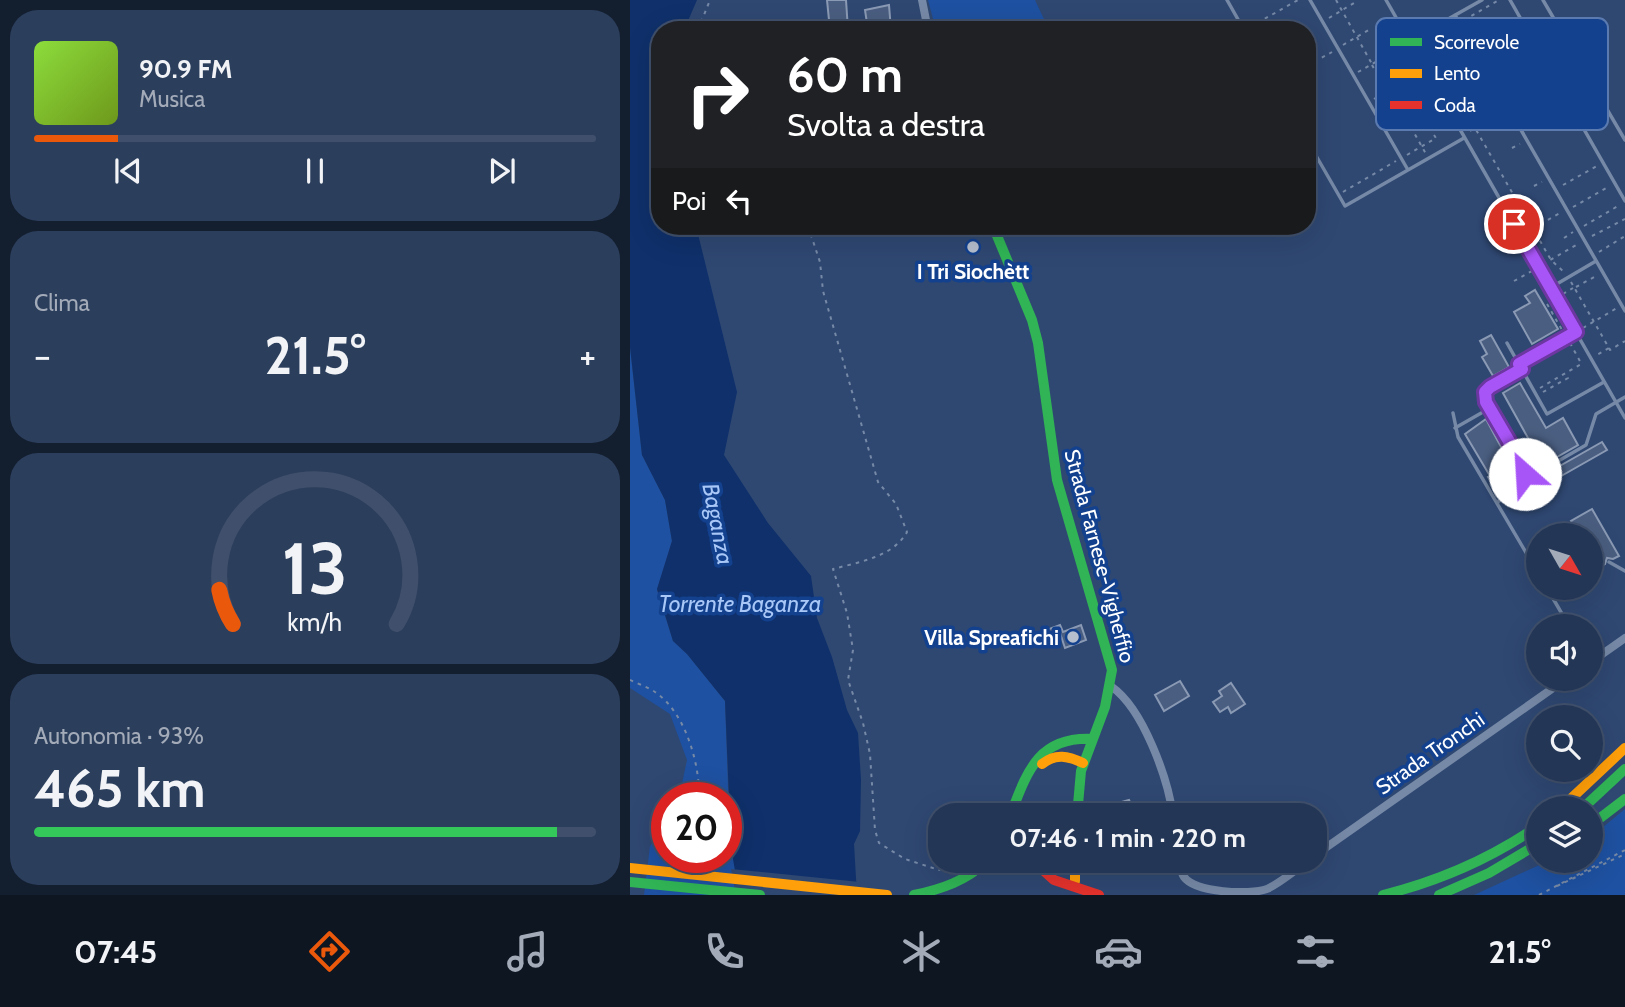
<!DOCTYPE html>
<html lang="it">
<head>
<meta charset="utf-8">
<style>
	:root { --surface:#233656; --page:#2b3e5c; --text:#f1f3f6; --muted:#a3abb9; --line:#40506c; --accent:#ea580c }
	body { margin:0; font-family:Cabin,sans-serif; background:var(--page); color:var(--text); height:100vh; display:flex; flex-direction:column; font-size:26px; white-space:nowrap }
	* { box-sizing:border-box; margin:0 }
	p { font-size:23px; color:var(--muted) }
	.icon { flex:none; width:38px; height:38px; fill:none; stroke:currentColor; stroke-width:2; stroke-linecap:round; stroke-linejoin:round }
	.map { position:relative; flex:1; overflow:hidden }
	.drawer { display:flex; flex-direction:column; gap:10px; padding:10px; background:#131e2f; width:630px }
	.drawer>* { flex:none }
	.banner { position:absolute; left:21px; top:21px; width:665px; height:214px; border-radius:28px; box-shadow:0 7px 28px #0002,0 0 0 2px var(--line); background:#202124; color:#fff; overflow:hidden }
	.needle { width:46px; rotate:129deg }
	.fabs { position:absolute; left:896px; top:523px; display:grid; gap:14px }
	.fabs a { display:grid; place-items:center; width:77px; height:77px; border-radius:50%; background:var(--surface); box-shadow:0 7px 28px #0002,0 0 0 2px var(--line); font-size:35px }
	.speed { position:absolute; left:21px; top:782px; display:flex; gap:14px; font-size:35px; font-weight:700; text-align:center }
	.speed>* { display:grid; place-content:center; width:91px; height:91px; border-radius:50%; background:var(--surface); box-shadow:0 7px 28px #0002,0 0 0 2px var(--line); line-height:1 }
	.speed .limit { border:10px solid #d22; background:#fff; color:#111 }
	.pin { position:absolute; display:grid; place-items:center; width:60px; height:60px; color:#fff; margin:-30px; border:4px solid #fff; border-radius:50%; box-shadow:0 2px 7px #0007 }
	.me { position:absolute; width:77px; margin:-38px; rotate:334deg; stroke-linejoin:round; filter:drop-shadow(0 0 5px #0008) }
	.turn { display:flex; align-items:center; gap:24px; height:147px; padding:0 21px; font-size:32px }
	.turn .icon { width:91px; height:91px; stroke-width:2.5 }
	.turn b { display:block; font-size:49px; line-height:60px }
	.then { display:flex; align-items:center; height:66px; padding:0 21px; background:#0003; gap:14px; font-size:26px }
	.big { font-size:52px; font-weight:800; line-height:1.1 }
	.drawer .tile { flex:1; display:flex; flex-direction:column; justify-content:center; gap:10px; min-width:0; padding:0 24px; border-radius:28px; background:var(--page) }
	.drawer .dial { align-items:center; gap:0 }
	.dial svg { height:182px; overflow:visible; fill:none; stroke:var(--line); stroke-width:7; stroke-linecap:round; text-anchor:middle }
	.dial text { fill:var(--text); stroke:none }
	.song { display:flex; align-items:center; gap:21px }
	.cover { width:84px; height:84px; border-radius:10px; background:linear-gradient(135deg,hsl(90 70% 55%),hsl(80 70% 35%)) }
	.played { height:7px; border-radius:4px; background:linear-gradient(90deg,var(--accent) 15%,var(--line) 15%) }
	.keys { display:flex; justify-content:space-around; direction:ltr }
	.heat { display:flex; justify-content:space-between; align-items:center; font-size:38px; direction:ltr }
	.charge { height:10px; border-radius:5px; background:linear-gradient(90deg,#34c759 93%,var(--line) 0) }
	.trip { position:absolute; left:298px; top:803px; width:399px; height:70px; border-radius:28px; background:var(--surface); box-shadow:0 7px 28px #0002,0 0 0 2px var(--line); font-weight:800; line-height:70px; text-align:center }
	.tab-bar { display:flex; height:112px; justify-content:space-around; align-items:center; background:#0e1622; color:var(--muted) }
	.tab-bar .icon { width:49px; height:49px }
	.tab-bar .current { color:var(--accent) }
	.tab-bar b { font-size:32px; color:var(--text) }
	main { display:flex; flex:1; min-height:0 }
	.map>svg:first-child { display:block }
	.green { fill:#1e51a1 }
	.water { fill:#0f306b }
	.pier { fill:#2f4872 }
	.building { fill:#4a5e81; stroke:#8b9ab4; stroke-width:2 }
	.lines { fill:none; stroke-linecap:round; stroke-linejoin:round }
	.path { stroke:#7689a6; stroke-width:2; stroke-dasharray:3.5 5; stroke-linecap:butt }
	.lane { stroke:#7689a6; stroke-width:3.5 }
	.street { stroke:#7689a6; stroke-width:8 }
	.fast { stroke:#30b455; stroke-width:10 }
	.slow { stroke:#ff9f0a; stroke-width:10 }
	.jam { stroke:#e5322d; stroke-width:10 }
	.route-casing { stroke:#6d37a1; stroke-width:18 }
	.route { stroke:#a855f7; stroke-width:12 }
	.poi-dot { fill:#b6bfce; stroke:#13418e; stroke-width:2.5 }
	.labels { text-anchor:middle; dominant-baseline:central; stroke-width:7; stroke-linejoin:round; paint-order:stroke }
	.poi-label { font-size:21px; font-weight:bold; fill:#fff; stroke:#13418e }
	.street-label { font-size:21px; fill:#fff; stroke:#13418e }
	.water-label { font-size:23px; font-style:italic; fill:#a9c8f8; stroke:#13418e }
	.key { fill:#13418e; stroke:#5a7ab0; stroke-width:2 }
	.key-label { font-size:19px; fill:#fff }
</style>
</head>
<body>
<main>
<section class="drawer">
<div class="tile">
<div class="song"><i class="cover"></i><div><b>90.9 FM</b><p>Musica</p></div></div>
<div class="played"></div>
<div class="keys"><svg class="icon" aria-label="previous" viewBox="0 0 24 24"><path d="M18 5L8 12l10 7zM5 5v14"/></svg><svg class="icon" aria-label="pause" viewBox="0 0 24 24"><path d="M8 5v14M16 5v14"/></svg><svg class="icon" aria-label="next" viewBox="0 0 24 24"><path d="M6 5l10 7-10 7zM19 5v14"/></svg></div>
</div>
<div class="tile"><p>Clima</p>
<div class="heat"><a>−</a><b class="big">21.5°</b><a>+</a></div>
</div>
<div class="tile dial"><svg viewBox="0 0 100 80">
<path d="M14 69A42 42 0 1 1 86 69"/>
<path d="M14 69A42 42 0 0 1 8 54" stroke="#ea580c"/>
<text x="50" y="56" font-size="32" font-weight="700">13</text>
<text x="50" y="72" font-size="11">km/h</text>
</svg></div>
<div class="tile"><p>Autonomia · 93%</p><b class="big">465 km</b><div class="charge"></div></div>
</section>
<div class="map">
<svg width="995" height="895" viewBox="0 0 995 895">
	<rect width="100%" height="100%" fill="#2f4872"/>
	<path class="green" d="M298 0H405L419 30H306Z
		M0 347 12 455 35 500 42 541 27 590 43 641 57 654 95 701 98 787 109 895H14L20 846 37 823V858H96V798H49L57 760 40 714 0 688Z
		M995 809V895H844L918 861H961V837Z"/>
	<path class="water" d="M0 0H67L54 30H30V226H66L107 392 94 455 138 523 181 576 187 618 202 657 217 710 228 733 231 780 230 831 224 844 227 895H109L101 847 95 701 57 654 43 641 27 589 42 541 35 500 12 455 0 347Z"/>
	<path class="pier" d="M101 869 230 882 231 895H106Z"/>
	<path class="building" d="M197 0H216L218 30H200Z
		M259 5 261 30H238L235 10Z
		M905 290 928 329 902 344 884 312 900 303 895 296Z
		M861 335 879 367 863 376 852 357 857 354 850 341Z
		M890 383 916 428 933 418 948 445 913 465 873 393Z
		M856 419 884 471 873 477 876 482 864 488 858 477 860 476 835 434Z
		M972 442 977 450 903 492 898 484Z
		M962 509 989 556 983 559 977 558 975 564 968 568 961 556V536H949L941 521Z
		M430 625 433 632 451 625 456 640 435 648 430 633 394 646 392 639Z
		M550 681 559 696 534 711 525 695Z
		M601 683 615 704 601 713 598 707 590 712 583 702 592 696 589 691Z
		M499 800 506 816H492L488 803Z"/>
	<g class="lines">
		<path class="path" d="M706 0 742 64
			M699 18 724 3 723 0
			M834 20 869 0
			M620 27 668 0
			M68 30 80 0
			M907 32 915 27
			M713 45 742 28
			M824 46 831 41
			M742 65 756 91
			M677 66 702 52
			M838 71 846 67
			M728 72 758 55
			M760 90 796 154
			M744 99 773 82
			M857 103 864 99
			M840 131 845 128 921 260 934 272
			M882 148 890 144
			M777 155 806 138 804 135
			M677 173 685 168
			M933 185 967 166
			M904 186 912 182
			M713 192 766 161
			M943 207 978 187
			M178 226 190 262 193 291 248 482 266 504 277 532C263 557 229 562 203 569L217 613 223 650 218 680 233 723 240 754 245 830 249 843 275 859 309 870 324 861
			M954 226 988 206
			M903 228 932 212
			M962 236 995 219
			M934 238 943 232
			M969 252 995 236
			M913 264 948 244
			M884 281 902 271
			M941 282 979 348 967 355
			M946 287 966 276
			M933 294 943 288
			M917 304 932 330
			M953 328 987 308
			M940 343 951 363
			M979 348 980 350 995 341
			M910 388 953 363
			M913 392 938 378 936 375
			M0 680C8 684 18 687 25 692 55 712 70 763 69 798
			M76 858 77 863
			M927 886 995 854
			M909 895 995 850"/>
		<path class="lane" d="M597 0 614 30
			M680 0 778 170
			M756 0 995 418
			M880 0 995 201
			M913 0 995 140
			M825 15 995 311
			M779 41 852 0
			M677 140 715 206 834 138
			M920 288 966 261
			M877 343 917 414 974 382
			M889 364 945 332
			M823 413 828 437 908 573
			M825 428 860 408
			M895 474 911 471 956 445 966 414 995 397
			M868 502C875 490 891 485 895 472L856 402C851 384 879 376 892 369
			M979 562 995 571
			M917 588 939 626"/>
		<path class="street" d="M292 0 298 30
			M961 662 995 638
			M482 687C513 709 538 778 543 816
			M684 856 936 679
			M549 861C550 866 551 873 554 877 566 893 619 895 637 889 652 882 665 870 678 861"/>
		<path class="fast" d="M363 226 402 320 408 343 427 480 482 670 475 707 451 771 447 816
			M953 808 995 769
			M380 816C397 772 408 736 463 739
			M961 825 995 799
			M0 882 130 895
			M284 895C312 889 336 881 357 861
			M753 895C809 881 860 859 908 826
			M809 895 859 873 908 844"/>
		<path class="slow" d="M412 764C426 753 438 756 453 763
			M931 808 995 748
			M445 861V881
			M0 868 257 895"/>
		<path class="jam" d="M403 861 424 880 469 895"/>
	</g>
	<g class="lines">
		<defs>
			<path id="route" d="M884 224 946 332 889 364 892 369 860 387 855 392 856 402 894 467 895 474"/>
		</defs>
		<use href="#route" class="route-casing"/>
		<use href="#route" class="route"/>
	</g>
	<g class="poi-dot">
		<circle cx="343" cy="247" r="7"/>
		<circle cx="443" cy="637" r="7"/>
	</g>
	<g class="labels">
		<g class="poi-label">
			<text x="343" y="271">I Tri Siochètt</text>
			<text x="429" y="637" text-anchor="end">Villa Spreafichi</text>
		</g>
		<g class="street-label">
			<text transform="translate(470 556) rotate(75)">Strada Farnese-Vigheffio</text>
			<text transform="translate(800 753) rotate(-35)">Strada Tronchi</text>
		</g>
		<g class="water-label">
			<text transform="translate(88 524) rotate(79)">Baganza</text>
			<text x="110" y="604">Torrente Baganza</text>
		</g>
	</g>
	<rect x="746" y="18" width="232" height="112" rx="10" class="key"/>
	<rect x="760" y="38" width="32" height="8" fill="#30b455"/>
	<rect x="760" y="69" width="32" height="9" fill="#ff9f0a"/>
	<rect x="760" y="101" width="32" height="8" fill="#e5322d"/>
	<g class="key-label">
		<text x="804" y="49">Scorrevole</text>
		<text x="804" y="80">Lento</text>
		<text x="804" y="112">Coda</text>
	</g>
</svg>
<div class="fabs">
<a><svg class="needle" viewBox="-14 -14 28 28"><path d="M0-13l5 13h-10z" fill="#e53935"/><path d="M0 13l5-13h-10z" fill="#a3abb9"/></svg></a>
<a><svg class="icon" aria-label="sound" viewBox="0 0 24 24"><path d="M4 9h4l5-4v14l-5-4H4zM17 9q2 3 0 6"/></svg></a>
<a><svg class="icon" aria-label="search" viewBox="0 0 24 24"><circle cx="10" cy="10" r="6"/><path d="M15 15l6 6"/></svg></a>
<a><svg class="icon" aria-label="layers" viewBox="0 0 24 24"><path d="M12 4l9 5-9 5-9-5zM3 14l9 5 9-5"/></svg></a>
</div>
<div class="speed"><div class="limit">20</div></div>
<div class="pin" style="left:884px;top:224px;background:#d93025"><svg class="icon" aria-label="arrive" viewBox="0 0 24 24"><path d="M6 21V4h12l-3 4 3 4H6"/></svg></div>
<svg class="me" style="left:895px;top:474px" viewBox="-20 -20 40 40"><circle r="19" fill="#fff"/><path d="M0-13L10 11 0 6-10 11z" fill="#a855f7"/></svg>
<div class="trip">07:46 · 1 min · 220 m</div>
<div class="banner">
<div class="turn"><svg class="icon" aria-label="right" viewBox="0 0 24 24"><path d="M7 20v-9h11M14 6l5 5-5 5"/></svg><div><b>60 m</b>Svolta a destra</div></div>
<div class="then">Poi<svg class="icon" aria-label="left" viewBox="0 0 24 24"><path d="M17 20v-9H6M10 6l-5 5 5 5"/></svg></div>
</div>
</div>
</main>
<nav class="tab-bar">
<b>07:45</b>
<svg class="icon current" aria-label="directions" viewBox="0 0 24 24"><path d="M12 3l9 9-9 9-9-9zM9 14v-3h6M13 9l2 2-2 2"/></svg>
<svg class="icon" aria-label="music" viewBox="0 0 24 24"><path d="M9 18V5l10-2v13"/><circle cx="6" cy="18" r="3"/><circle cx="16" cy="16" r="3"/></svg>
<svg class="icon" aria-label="phone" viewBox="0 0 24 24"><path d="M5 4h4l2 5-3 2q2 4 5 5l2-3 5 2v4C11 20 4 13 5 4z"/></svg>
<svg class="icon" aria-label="climate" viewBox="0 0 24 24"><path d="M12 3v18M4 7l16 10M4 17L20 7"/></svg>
<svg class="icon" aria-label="car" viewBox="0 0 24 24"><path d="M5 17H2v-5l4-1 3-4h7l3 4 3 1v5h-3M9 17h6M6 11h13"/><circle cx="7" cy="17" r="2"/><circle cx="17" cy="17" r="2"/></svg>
<svg class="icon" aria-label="filters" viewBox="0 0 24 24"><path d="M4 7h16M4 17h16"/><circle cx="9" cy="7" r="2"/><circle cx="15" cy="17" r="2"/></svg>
<b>21.5°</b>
</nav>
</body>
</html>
